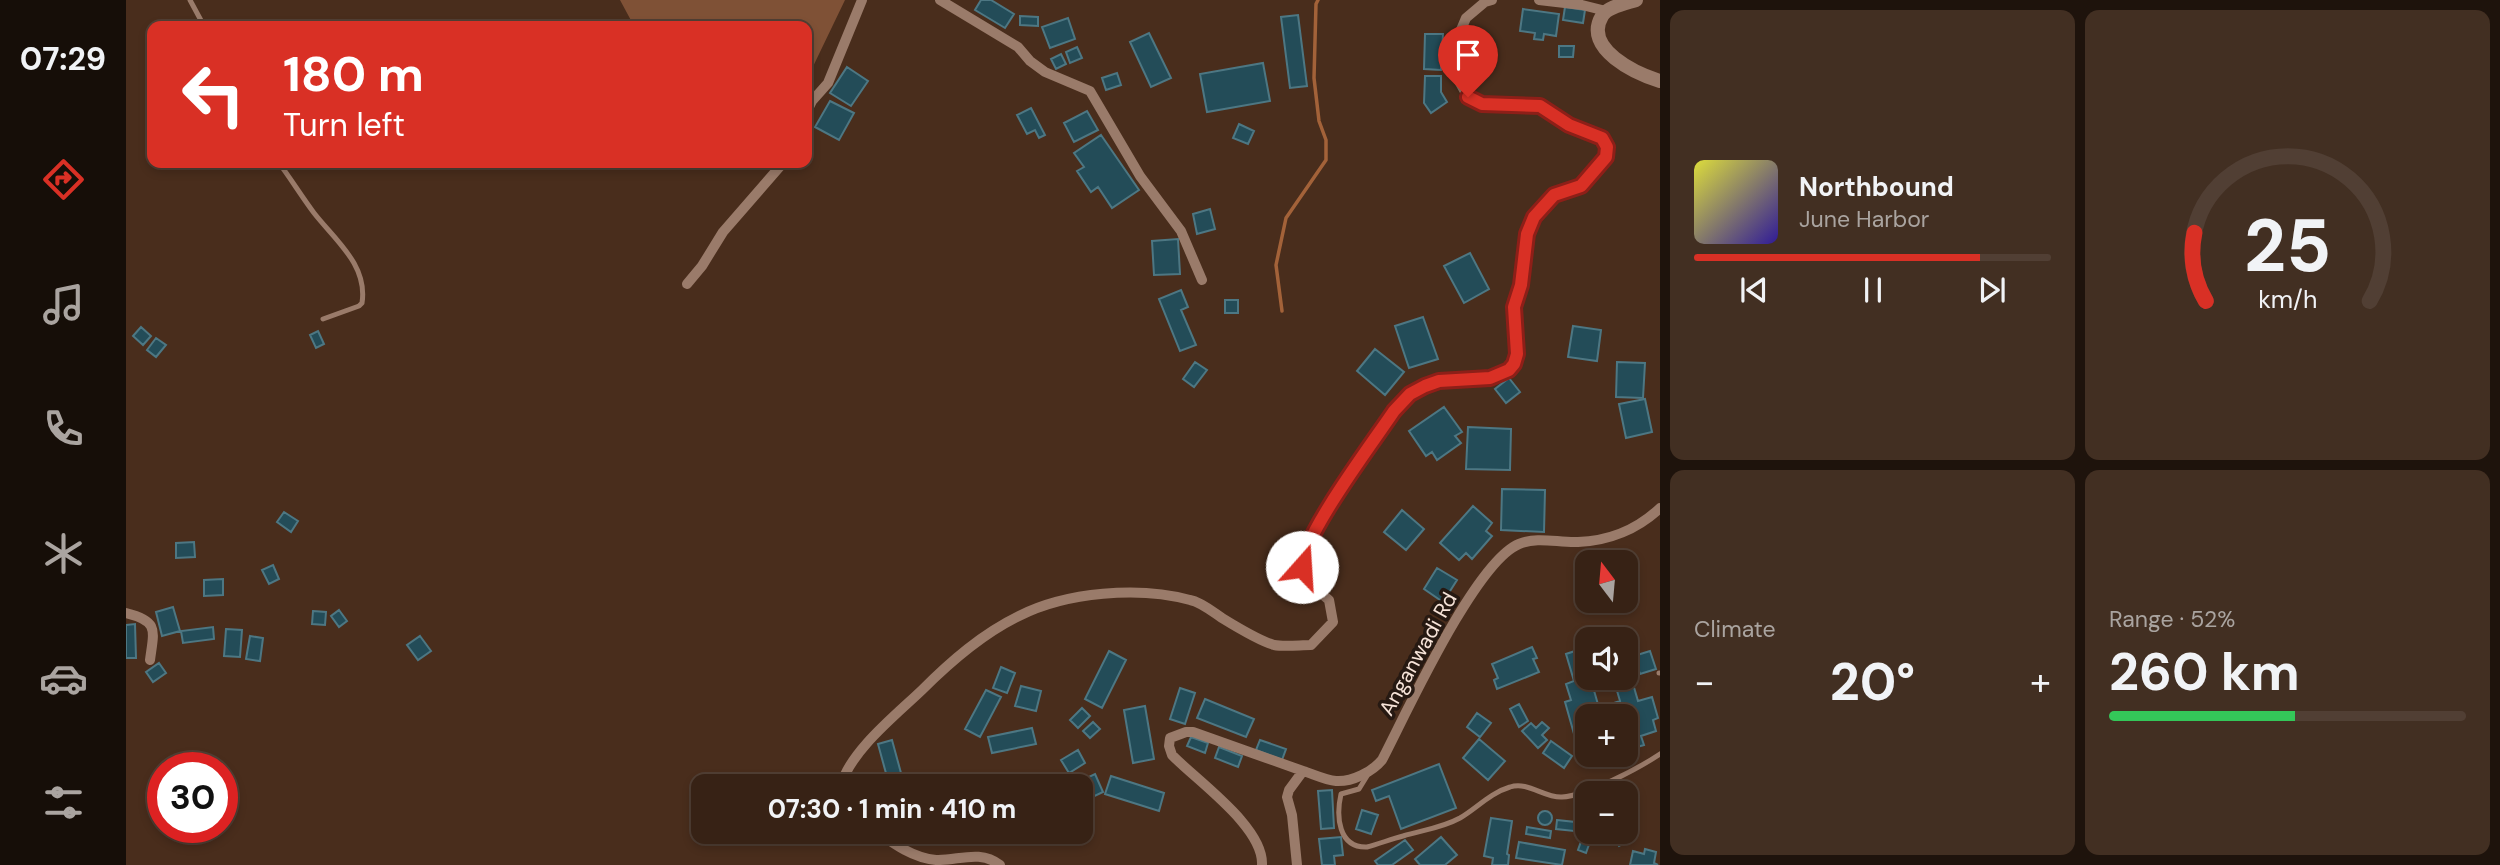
<!DOCTYPE html>
<html lang="en">
<head>
<meta charset="utf-8">
<style>
	:root { --surface:#372215; --page:#422f22; --text:#f1f3f6; --muted:#aaa4a0; --line:#513f34; --accent:#d93025 }
	body { margin:0; font-family:"DM Sans",sans-serif; background:var(--page); color:var(--text); height:100vh; display:flex; flex-direction:column; font-size:26px; white-space:nowrap }
	* { box-sizing:border-box; margin:0 }
	p { font-size:23px; color:var(--muted) }
	.icon { flex:none; width:38px; height:38px; fill:none; stroke:currentColor; stroke-width:2; stroke-linecap:round; stroke-linejoin:round }
	.map { position:relative; flex:1; overflow:hidden }
	.panel { display:flex; flex-direction:column; gap:10px; padding:10px; background:#1e130c; width:840px }
	.panel>* { flex:none }
	.guide { position:absolute; left:21px; top:21px; width:665px; height:147px; border-radius:14px; box-shadow:0 4px 10px #0003,0 0 0 2px var(--line); background:#d93025; color:#fff; overflow:hidden }
	.needle { width:46px; rotate:344deg }
	.buttons { position:absolute; left:1449px; top:550px; display:grid; gap:14px }
	.buttons a { display:grid; place-items:center; width:63px; height:63px; border-radius:14px; background:var(--surface); box-shadow:0 4px 10px #0003,0 0 0 2px var(--line); font-size:35px }
	.speed { position:absolute; left:21px; top:752px; display:flex; gap:14px; font-size:35px; font-weight:700; text-align:center }
	.speed>* { display:grid; place-content:center; width:91px; height:91px; border-radius:50%; background:var(--surface); box-shadow:0 4px 10px #0003,0 0 0 2px var(--line); line-height:1 }
	.speed .limit { border:10px solid #d22; background:#fff; color:#111 }
	.pin { position:absolute; display:grid; place-items:center; width:60px; height:60px; color:#fff; margin:-72px -30px; border-radius:50% 50% 50% 0; rotate:-45deg; box-shadow:0 0 7px #0007 }
	.pin .icon { rotate:45deg }
	.me { position:absolute; width:77px; margin:-38px; rotate:19deg; stroke-linejoin:round; filter:drop-shadow(0 0 5px #0008) }
	.turn { display:flex; align-items:center; gap:24px; height:147px; padding:0 21px; font-size:32px }
	.turn .icon { width:91px; height:91px; stroke-width:2.5 }
	.turn b { display:block; font-size:49px; line-height:60px }
	.big { font-size:52px; font-weight:700; line-height:1.1 }
	.panel .card { flex:1; display:flex; flex-direction:column; justify-content:center; gap:10px; min-width:0; padding:0 24px; border-radius:14px; background:var(--page) }
	.panel .dial { align-items:center; gap:0 }
	.dial svg { height:182px; overflow:visible; fill:none; stroke:var(--line); stroke-width:7; stroke-linecap:round; text-anchor:middle }
	.dial text { fill:var(--text); stroke:none }
	.song { display:flex; align-items:center; gap:21px }
	.cover { width:84px; height:84px; border-radius:10px; background:linear-gradient(135deg,hsl(60 70% 55%),hsl(250 70% 35%)) }
	.played { height:7px; border-radius:4px; background:linear-gradient(90deg,var(--accent) 80%,var(--line) 80%) }
	.keys { display:flex; justify-content:space-around; direction:ltr }
	.heat { display:flex; justify-content:space-between; align-items:center; font-size:38px; direction:ltr }
	.charge { height:10px; border-radius:5px; background:linear-gradient(90deg,#34c759 52%,var(--line) 0) }
	.panel .tiles { flex:1; display:grid; gap:10px; grid-template-columns:repeat(2,1fr) }
	.trip { position:absolute; left:565px; top:774px; width:402px; height:70px; border-radius:14px; background:var(--surface); box-shadow:0 4px 10px #0003,0 0 0 2px var(--line); font-weight:700; line-height:70px; text-align:center }
	main { display:flex; flex:1; min-height:0 }
	.menu { display:flex; flex-direction:column; width:126px; justify-content:space-around; align-items:center; background:#160e08; color:var(--muted) }
	.menu .icon { width:49px; height:49px }
	.menu .current { color:var(--accent) }
	.menu b { font-size:32px; color:var(--text) }
	.map>svg:first-child { display:block }
	.green { fill:#7f5136 }
	.lines { fill:none; stroke-linecap:round; stroke-linejoin:round }
	.stream { stroke:#a36239; stroke-width:3.5 }
	.building { fill:#234c58; stroke:#4d7783; stroke-width:2 }
	.service { stroke:#9a7b6a; stroke-width:5 }
	.minor { stroke:#9a7b6a; stroke-width:10 }
	.tertiary { stroke:#9a7b6a; stroke-width:14 }
	.route-casing { stroke:#8d1f18; stroke-width:18 }
	.route { stroke:#d93025; stroke-width:12 }
	.labels { text-anchor:middle; dominant-baseline:central; stroke-width:7; stroke-linejoin:round; paint-order:stroke }
	.street-label { font-size:21px; fill:#f7e4d9; stroke:#261912 }
</style>
</head>
<body>
<main>
<nav class="menu">
<b>07:29</b>
<svg class="icon current" aria-label="directions" viewBox="0 0 24 24"><path d="M12 3l9 9-9 9-9-9zM9 14v-3h6M13 9l2 2-2 2"/></svg>
<svg class="icon" aria-label="music" viewBox="0 0 24 24"><path d="M9 18V5l10-2v13"/><circle cx="6" cy="18" r="3"/><circle cx="16" cy="16" r="3"/></svg>
<svg class="icon" aria-label="phone" viewBox="0 0 24 24"><path d="M5 4h4l2 5-3 2q2 4 5 5l2-3 5 2v4C11 20 4 13 5 4z"/></svg>
<svg class="icon" aria-label="climate" viewBox="0 0 24 24"><path d="M12 3v18M4 7l16 10M4 17L20 7"/></svg>
<svg class="icon" aria-label="car" viewBox="0 0 24 24"><path d="M5 17H2v-5l4-1 3-4h7l3 4 3 1v5h-3M9 17h6M6 11h13"/><circle cx="7" cy="17" r="2"/><circle cx="17" cy="17" r="2"/></svg>
<svg class="icon" aria-label="filters" viewBox="0 0 24 24"><path d="M4 7h16M4 17h16"/><circle cx="9" cy="7" r="2"/><circle cx="15" cy="17" r="2"/></svg>
</nav>
<div class="map">
<svg width="1534" height="865" viewBox="0 0 1534 865">
	<rect width="100%" height="100%" fill="#492d1c"/>
	<path class="green" d="M494 0H719L681 79V26H508Z"/>
	<g class="lines">
		<path class="stream" d="M1156 311 1150 265 1160 218 1200 160V140L1193 121 1188 78 1190 4 1192 0"/>
	</g>
	<path class="building" d="M855 0H865L888 14 879 28 849 10Z
		M1439 7 1459 10 1457 23 1437 20Z
		M1397 9 1433 14 1430 36 1418 34 1417 40 1408 39 1409 33 1394 31Z
		M1172 15 1181 86 1164 88 1155 17Z
		M894 16 912 17V26L894 25Z
		M942 18 949 39 924 48 916 27Z
		M1023 33 1045 78 1025 87 1004 42Z
		M1299 34H1317L1315 70 1298 69Z
		M1433 46H1448L1447 57H1433Z
		M951 47 956 58 944 63 940 52Z
		M935 54 940 64 930 69 925 59Z
		M1137 63 1144 101 1081 112 1074 74Z
		M721 67 742 81 725 106 704 93Z
		M991 73 995 85 980 90 976 78Z
		M1299 76H1315V92L1321 102 1305 113 1298 103Z
		M704 101 728 113 713 140 689 127Z
		M905 108 919 135 913 138 909 130 901 134 891 115Z
		M961 111 972 130 948 142 938 123Z
		M1113 124 1128 131 1122 144 1107 138Z
		M975 135 1013 190 986 208 972 187 965 192 951 171 958 167 948 153Z
		M1084 209 1089 229 1071 234 1067 214Z
		M1052 239 1054 274 1028 275 1026 241Z
		M1344 253 1363 289 1338 303 1318 266Z
		M1055 290 1062 307 1055 310 1070 345 1054 351 1033 299Z
		M1099 300H1112V313H1099Z
		M1297 317 1312 359 1283 368 1269 326Z
		M1447 326 1475 330 1471 361 1442 357Z
		M15 327 25 336 17 345 7 336Z
		M192 331 198 344 190 348 184 335Z
		M30 338 40 345 30 357 21 350Z
		M1249 349 1278 372 1259 395 1231 371Z
		M1069 362 1081 370 1068 387 1057 379Z
		M1491 362 1519 363 1517 398 1490 397Z
		M1383 378 1394 392 1380 403 1369 389Z
		M1519 399 1526 432 1500 438 1493 404Z
		M1318 407 1336 432 1329 436 1335 443 1311 460 1306 452 1300 456 1283 431Z
		M1342 427 1385 429 1384 470 1340 469Z
		M1376 489 1419 490 1418 532 1375 530Z
		M1347 506 1366 523 1360 531 1366 536 1346 559 1340 553 1333 560 1314 543Z
		M1276 510 1298 529 1280 550 1258 532Z
		M158 512 172 521 165 532 151 522Z
		M68 542 69 557 50 558V543Z
		M147 565 153 579 143 584 136 570Z
		M1311 568 1331 580 1317 602 1298 589Z
		M97 579V595L78 596V580Z
		M47 607 54 631 36 636 30 612Z
		M213 610 221 621 213 627 205 616Z
		M187 611 200 612 199 625 186 624Z
		M9 624 10 658H0V625Z
		M87 627 88 639 57 643 55 631Z
		M100 629 116 630 114 657 98 656Z
		M124 636 137 638 134 661 120 659Z
		M294 636 305 651 292 660 281 645Z
		M1406 647 1411 658 1407 659 1413 672 1371 689 1368 680 1372 678 1366 664Z
		M1461 647V677H1475L1465 680 1473 708 1494 701 1487 677H1500V660L1512 701 1526 697 1532 718 1527 720 1530 731 1515 736 1518 745 1504 749 1503 745 1500 746V716H1461V752L1457 739 1450 741 1439 702 1445 700 1440 684 1448 681 1440 654Z
		M983 651 1000 660 976 708 959 699Z
		M1524 651 1530 669 1514 674 1508 656Z
		M33 663 40 673 27 682 20 672Z
		M875 667 889 673 881 693 867 688Z
		M895 686 915 691 910 711 889 706Z
		M1054 688 1069 693 1059 724 1044 719Z
		M860 690 875 697 854 737 839 729Z
		M1079 699 1128 719 1120 737 1071 718Z
		M1393 704 1402 721 1393 727 1384 709Z
		M1019 706 1028 759 1007 763 998 710Z
		M956 708 964 716 952 728 944 720Z
		M1351 713 1365 723 1354 737 1341 727Z
		M967 722 974 729 964 738 957 731Z
		M1416 722 1423 728 1416 735 1421 740 1412 748 1396 731 1405 723 1410 728Z
		M906 728 910 744 866 753 862 737Z
		M1065 737 1082 743 1079 753 1061 746Z
		M1353 739 1379 761 1362 780 1337 758Z
		M766 740 775 773 761 777 752 744Z
		M1134 740 1160 749 1156 760 1130 750Z
		M1425 741 1446 756 1438 768 1417 753Z
		M1093 747 1116 756 1112 767 1089 758Z
		M952 750 959 763 943 773 935 760Z
		M1313 764 1330 808 1275 829 1263 796 1250 801 1246 790Z
		M969 774 977 792 958 801 956 786H951L950 783Z
		M985 776 1038 793 1033 811 979 794Z
		M1206 790 1208 828 1195 829 1192 791Z
		M1236 810 1252 815 1245 834 1230 829Z
		M1412 818a7 7 0 1 1 14 0a7 7 0 1 1-14 0Z
		M1365 818 1386 821 1381 854 1383 855 1382 865H1366L1367 858 1358 856Z
		M1431 820 1449 822 1448 831 1430 829Z
		M1401 827 1425 831 1424 838 1400 834Z
		M1489 831H1499L1504 840 1493 846 1486 833Z
		M1458 833 1466 836 1460 853 1452 850Z
		M1215 837 1217 855 1208 856 1209 865H1196L1193 839Z
		M1315 837 1331 855 1319 865H1294L1289 859Z
		M1279 840 1287 850 1266 865H1252L1249 861Z
		M1393 842 1439 850 1436 865 1390 858Z
		M1519 849 1530 852 1528 863 1532 865H1504L1507 851 1518 854Z"/>
	<g class="lines">
		<path class="service" d="M64 0 78 26
			M153 163C165 179 176 197 188 213 209 240 242 265 236 303L233 306 197 319
			M1533 673H1534
			M1241 776 1233 789 1215 794C1210 816 1212 848 1241 847 1253 844 1265 839 1277 836 1297 830 1316 828 1334 818 1351 808 1364 793 1384 787 1402 781 1418 798 1436 797 1461 796 1513 768 1534 754
			M596 831V838"/>
		<path class="minor" d="M814 0 892 47 904 61 919 72 964 91 1014 176 1055 231 1076 280
			M1413 0 1456 5 1480 11
			M681 111 686 101 702 83 736 0
			M561 284 576 266 597 232 657 163
			M0 613C33 621 28 630 24 660
			M715 786C723 752 771 714 796 690 825 661 856 634 893 616 940 592 1013 586 1064 600 1075 602 1087 612 1096 618 1109 626 1134 641 1148 645 1159 647 1174 645 1185 645L1207 622 1203 600C1192 591 1180 582 1176 567 1171 546 1253 434 1268 411L1284 394 1299 385 1313 381 1364 378 1383 371 1388 364 1391 354 1388 307 1395 284 1401 234 1408 217 1428 195 1455 186 1480 157V142L1465 133 1443 125 1414 106 1356 104 1342 97 1333 81 1329 44 1340 18 1359 2 1366 0
			M750 831C768 844 787 858 810 860 832 861 853 849 874 865
			M1136 865C1138 827 1071 781 1046 755L1043 746 1044 738 1060 732H1067L1177 771
			M1171 865 1166 815 1161 797 1163 790 1177 771C1187 774 1199 780 1210 781 1226 782 1246 772 1256 760 1280 714 1349 562 1393 544 1412 536 1432 543 1452 542 1483 541 1512 529 1534 508"/>
		<path class="tertiary" d="M1510 0C1501 3 1481 7 1476 16 1456 49 1511 74 1534 81"/>
	</g>
	<g class="lines">
		<defs>
			<path id="route" d="M1176 567C1176 536 1248 441 1268 411L1284 394 1299 386 1313 381 1364 378 1383 370 1388 364 1391 354 1388 307 1395 285 1401 234 1408 217 1428 195 1455 186 1480 157 1481 147 1476 138 1443 125 1414 106 1356 104 1342 97"/>
		</defs>
		<use href="#route" class="route-casing"/>
		<use href="#route" class="route"/>
	</g>
	<g class="labels">
		<g class="street-label">
			<text transform="translate(1292 654) rotate(-61)">Anganwadi Rd</text>
		</g>
	</g>
</svg>
<div class="buttons">
<a><svg class="needle" viewBox="-14 -14 28 28"><path d="M0-13l5 13h-10z" fill="#e53935"/><path d="M0 13l5-13h-10z" fill="#aaa4a0"/></svg></a>
<a><svg class="icon" aria-label="sound" viewBox="0 0 24 24"><path d="M4 9h4l5-4v14l-5-4H4zM17 9q2 3 0 6"/></svg></a>
<a>+</a>
<a>−</a>
</div>
<div class="speed"><div class="limit">30</div></div>
<div class="pin" style="left:1342px;top:97px;background:#d93025"><svg class="icon" aria-label="arrive" viewBox="0 0 24 24"><path d="M6 21V4h12l-3 4 3 4H6"/></svg></div>
<svg class="me" style="left:1176px;top:567px" viewBox="-20 -20 40 40"><circle r="19" fill="#fff"/><path d="M0-13L10 11 0 6-10 11z" fill="#d93025"/></svg>
<div class="trip">07:30 · 1 min · 410 m</div>
<div class="guide">
<div class="turn"><svg class="icon" aria-label="left" viewBox="0 0 24 24"><path d="M17 20v-9H6M10 6l-5 5 5 5"/></svg><div><b>180 m</b>Turn left</div></div>
</div>
</div>
<section class="panel">
<div class="tiles">
<div class="card">
<div class="song"><i class="cover"></i><div><b>Northbound</b><p>June Harbor</p></div></div>
<div class="played"></div>
<div class="keys"><svg class="icon" aria-label="previous" viewBox="0 0 24 24"><path d="M18 5L8 12l10 7zM5 5v14"/></svg><svg class="icon" aria-label="pause" viewBox="0 0 24 24"><path d="M8 5v14M16 5v14"/></svg><svg class="icon" aria-label="next" viewBox="0 0 24 24"><path d="M6 5l10 7-10 7zM19 5v14"/></svg></div>
</div>
<div class="card dial"><svg viewBox="0 0 100 80">
<path d="M14 69A42 42 0 1 1 86 69"/>
<path d="M14 69A42 42 0 0 1 9 39" stroke="#d93025"/>
<text x="50" y="56" font-size="32" font-weight="700">25</text>
<text x="50" y="72" font-size="11">km/h</text>
</svg></div>
<div class="card"><p>Climate</p>
<div class="heat"><a>−</a><b class="big">20°</b><a>+</a></div>
</div>
<div class="card"><p>Range · 52%</p><b class="big">260 km</b><div class="charge"></div></div>
</div>
</section>
</main>
</body>
</html>
